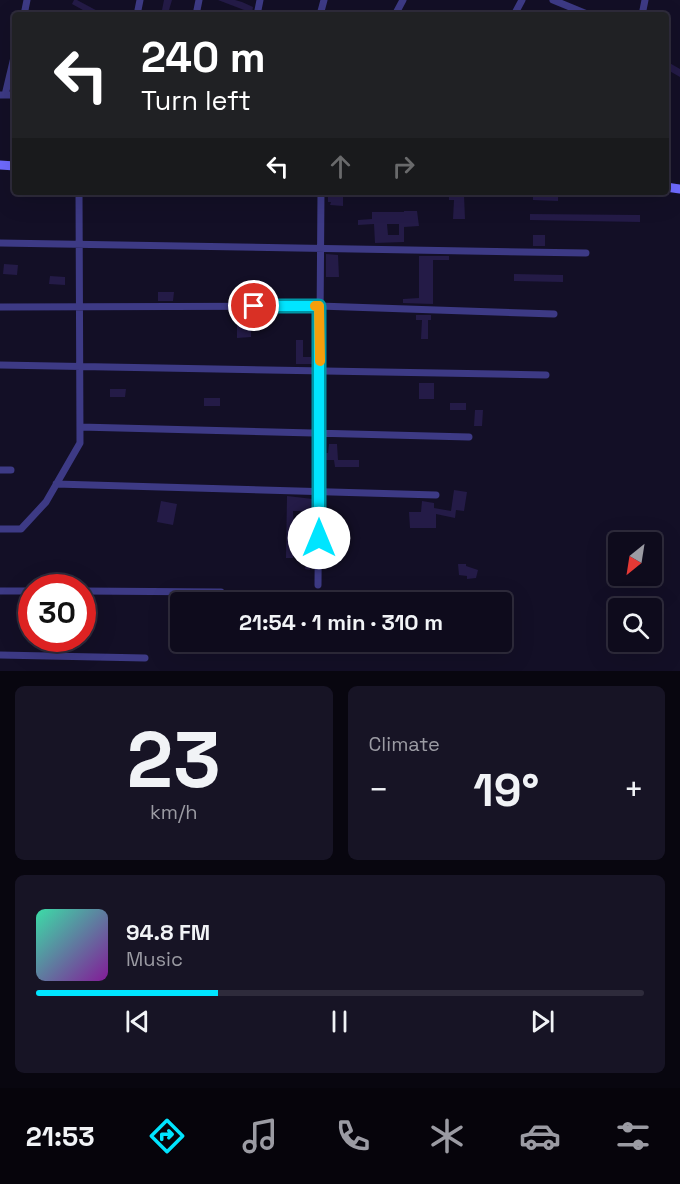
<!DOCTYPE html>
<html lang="en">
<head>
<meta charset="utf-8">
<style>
	:root { --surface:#0e0b1c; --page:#171425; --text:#f1f3f6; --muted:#9b9ba3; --line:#2e2b3b; --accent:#00e5ff }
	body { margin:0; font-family:"Space Grotesk",sans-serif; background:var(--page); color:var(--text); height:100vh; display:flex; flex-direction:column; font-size:22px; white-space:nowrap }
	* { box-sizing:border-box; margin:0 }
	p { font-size:20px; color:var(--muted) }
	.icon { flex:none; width:33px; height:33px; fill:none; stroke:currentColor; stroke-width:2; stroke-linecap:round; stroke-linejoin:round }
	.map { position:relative; height:671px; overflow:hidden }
	.panel { display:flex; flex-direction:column; gap:15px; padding:15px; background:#08060f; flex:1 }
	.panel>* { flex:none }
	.hud { position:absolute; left:12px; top:12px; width:657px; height:183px; border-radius:6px; box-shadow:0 6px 24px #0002,0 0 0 2px var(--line); background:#202124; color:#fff; overflow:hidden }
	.needle { width:39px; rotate:210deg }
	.fabs { position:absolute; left:608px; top:532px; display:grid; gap:12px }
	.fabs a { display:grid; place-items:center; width:54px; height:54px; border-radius:6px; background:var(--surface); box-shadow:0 6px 24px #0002,0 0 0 2px var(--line); font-size:30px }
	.speed { position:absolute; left:18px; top:574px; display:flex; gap:12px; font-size:30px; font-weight:700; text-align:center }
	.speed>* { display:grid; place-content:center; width:78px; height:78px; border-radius:50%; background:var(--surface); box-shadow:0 6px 24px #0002,0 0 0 2px var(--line); line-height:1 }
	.speed .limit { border:9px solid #d22; background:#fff; color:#111 }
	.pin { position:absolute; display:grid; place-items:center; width:51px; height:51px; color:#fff; margin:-26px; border:3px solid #fff; border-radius:50%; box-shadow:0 2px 6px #0007 }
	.me { position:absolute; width:66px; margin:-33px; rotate:0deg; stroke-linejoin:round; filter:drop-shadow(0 0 4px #0008) }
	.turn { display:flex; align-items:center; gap:21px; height:126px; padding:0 30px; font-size:27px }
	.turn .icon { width:78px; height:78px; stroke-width:2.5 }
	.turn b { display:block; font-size:42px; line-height:51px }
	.lanes { display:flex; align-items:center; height:57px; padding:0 30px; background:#0003; justify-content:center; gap:30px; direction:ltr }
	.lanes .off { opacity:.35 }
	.big { font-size:45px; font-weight:700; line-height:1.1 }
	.panel .card { flex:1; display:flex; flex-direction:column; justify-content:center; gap:9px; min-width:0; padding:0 21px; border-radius:9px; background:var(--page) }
	.panel .dial { align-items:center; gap:0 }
	.dial b { font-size:78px; line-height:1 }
	.song { display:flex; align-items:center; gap:18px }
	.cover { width:72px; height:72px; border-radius:9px; background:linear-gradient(135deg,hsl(160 70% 55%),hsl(290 70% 35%)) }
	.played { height:6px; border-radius:3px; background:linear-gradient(90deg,var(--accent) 30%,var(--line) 30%) }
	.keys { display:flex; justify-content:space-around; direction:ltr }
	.heat { display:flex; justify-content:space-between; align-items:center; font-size:33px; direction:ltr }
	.panel .tiles { flex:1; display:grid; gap:15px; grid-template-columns:1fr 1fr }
	.card:last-child { grid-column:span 2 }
	.trip { position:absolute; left:170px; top:592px; width:342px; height:60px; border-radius:6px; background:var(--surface); box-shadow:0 6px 24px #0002,0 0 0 2px var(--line); font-weight:700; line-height:60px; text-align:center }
	.dock { display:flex; height:96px; justify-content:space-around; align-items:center; background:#06040b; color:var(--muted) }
	.dock .icon { width:42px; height:42px }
	.dock .current { color:var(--accent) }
	.dock b { font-size:27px; color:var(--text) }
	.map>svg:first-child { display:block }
	.building { fill:#241b47; fill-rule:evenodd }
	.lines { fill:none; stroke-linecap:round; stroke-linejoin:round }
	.minor { stroke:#3d3a85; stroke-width:7 }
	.secondary { stroke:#6f6bff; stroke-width:9 }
	.route-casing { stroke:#0095a6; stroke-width:15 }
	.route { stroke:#00e5ff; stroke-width:10 }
	.slow { stroke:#f59e0b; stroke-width:10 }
</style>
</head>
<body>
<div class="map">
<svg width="680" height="671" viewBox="0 0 680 671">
	<rect width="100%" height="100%" fill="#130f26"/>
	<path class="building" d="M74 0H77L105 15H92L72 4Z
		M164 0H172L169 10 181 13 180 15H161Z
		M218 0H235L242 2 253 7 252 13Z
		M666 61 680 69V77L666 69Z
		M328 193 343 194V206L330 205 331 202H328Z
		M449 195H464L465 219H453L454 200H449Z
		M533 195 558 196V201L533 200Z
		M404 211H417L419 226 404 227V242L375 243 374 224 358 225V220L372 219V212H404ZM387 224H399V235H388Z
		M530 214 640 215V222L530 220Z
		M533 235H545V246H533Z
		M326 254 338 255 339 277H326Z
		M419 256H449V260H433V304L403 303V299L419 298Z
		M4 264 18 265 17 275 3 274Z
		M514 274 563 275V282L514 281Z
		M50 276 65 277V285L49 284Z
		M158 292H174L173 301H158Z
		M416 315H431V320H428V339H421L422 320H416Z
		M251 322V337L237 338V323Z
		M296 340H303V357H311L312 364H296Z
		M419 383H434V399H419Z
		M110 389H126L125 397H110Z
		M204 398H220V406H204Z
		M450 403H466V410H450Z
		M475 410H483L482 426H474Z
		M329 444H337L338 460H325V453H328Z
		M334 460H359V467H335Z
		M454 490 467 492 464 511 456 510 455 518 436 514V528H410L409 512H421L422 501 434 503V508L451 511Z
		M287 496 313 499 312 511H293L294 530H309V538H312L310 570 305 569 307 543H293V558H286Z
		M161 501 177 504 173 525 157 522Z
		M458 564H466V566L478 570 476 578 467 579V576L459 575Z"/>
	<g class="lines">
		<path class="minor" d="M553 0 587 14
			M24 15 27 0
			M137 15 140 0
			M196 15 199 0
			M257 15 260 0
			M320 15 324 0
			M395 15 403 0
			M514 15 522 0
			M642 15 645 0
			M0 95H15
			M5 95 15 53
			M0 243 586 253
			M0 307 319 306 554 314
			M0 365 546 375
			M80 427 469 437
			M0 470H11
			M56 484 436 495
			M0 529H21L46 502 80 443 79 192
			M318 585 321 192
			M0 591H32
			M82 591 221 592
			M0 655 145 658"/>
		<path class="secondary" d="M0 165 15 166
			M666 187 680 189"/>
	</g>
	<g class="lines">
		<defs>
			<path id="route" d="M254 306H319V538"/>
		</defs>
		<use href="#route" class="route-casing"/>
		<use href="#route" class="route"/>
		<path class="slow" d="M315 306H319L320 361"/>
	</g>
</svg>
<div class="fabs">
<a><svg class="needle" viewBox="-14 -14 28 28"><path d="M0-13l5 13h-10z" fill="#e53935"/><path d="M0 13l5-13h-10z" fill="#9b9ba3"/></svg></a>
<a><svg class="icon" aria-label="search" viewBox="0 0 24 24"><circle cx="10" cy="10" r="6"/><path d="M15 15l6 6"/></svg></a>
</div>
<div class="speed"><div class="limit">30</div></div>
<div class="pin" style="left:254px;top:306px;background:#d93025"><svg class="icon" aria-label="arrive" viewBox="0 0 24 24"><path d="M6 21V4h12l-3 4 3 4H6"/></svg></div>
<svg class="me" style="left:319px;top:538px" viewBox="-20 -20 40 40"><circle r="19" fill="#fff"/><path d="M0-13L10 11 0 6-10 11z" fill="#00e5ff"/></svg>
<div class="trip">21:54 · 1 min · 310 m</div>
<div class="hud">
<div class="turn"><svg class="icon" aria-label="left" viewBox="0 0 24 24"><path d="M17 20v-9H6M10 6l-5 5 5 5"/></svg><div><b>240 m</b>Turn left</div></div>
<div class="lanes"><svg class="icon" aria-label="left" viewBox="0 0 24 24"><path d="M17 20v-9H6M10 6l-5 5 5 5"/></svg><svg class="icon off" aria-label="ahead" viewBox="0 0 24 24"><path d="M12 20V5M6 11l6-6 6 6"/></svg><svg class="icon off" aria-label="right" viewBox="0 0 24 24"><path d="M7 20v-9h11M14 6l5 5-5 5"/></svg></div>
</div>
</div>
<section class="panel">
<div class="tiles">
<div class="card dial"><b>23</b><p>km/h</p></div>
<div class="card"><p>Climate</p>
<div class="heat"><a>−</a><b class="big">19°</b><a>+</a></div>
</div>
<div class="card">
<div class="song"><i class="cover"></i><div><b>94.8 FM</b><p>Music</p></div></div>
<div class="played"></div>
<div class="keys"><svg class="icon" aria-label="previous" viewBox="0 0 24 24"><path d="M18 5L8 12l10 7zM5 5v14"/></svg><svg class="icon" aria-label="pause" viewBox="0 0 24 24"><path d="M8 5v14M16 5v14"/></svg><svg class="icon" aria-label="next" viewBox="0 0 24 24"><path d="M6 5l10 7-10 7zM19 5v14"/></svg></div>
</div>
</div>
</section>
<nav class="dock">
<b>21:53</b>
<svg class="icon current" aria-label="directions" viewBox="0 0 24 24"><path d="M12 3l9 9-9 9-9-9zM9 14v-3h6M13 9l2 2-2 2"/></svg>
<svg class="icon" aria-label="music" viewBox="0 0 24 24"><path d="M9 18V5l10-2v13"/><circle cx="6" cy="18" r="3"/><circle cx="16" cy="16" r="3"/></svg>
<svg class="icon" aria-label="phone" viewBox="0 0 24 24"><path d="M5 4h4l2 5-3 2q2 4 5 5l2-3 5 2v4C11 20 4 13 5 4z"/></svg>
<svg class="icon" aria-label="climate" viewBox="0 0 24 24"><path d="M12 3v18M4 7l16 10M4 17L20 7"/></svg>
<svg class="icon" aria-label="car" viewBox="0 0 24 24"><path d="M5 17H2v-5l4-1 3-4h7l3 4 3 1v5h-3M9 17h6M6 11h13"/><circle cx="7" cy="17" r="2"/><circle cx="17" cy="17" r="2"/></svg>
<svg class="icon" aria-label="filters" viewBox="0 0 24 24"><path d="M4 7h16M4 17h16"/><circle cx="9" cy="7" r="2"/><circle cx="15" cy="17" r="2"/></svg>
</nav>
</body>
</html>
